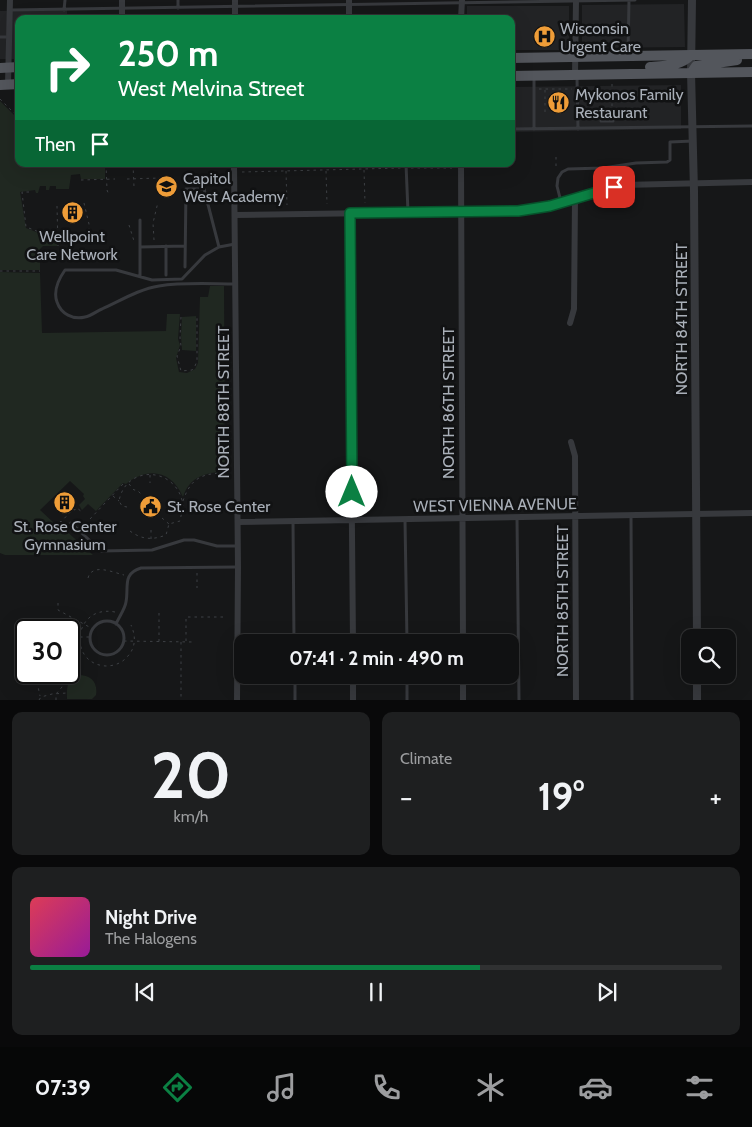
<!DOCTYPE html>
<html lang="en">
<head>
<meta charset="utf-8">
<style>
	:root { --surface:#101112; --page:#1e1f20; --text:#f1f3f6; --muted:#9c9d9f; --line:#303132; --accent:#0b8043 }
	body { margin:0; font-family:Cabin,sans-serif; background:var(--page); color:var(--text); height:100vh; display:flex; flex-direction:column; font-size:19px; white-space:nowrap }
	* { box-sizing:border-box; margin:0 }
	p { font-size:16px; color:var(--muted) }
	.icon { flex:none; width:28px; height:28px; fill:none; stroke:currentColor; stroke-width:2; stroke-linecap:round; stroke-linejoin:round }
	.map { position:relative; height:700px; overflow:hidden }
	.panel { display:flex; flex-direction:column; gap:12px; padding:12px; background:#09090a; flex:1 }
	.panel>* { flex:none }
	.top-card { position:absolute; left:15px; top:15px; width:500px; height:152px; border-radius:10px; box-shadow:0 5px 20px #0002,0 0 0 1px var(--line); background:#0b8043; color:#fff; overflow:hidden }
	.fabs { position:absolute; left:681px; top:629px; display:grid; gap:10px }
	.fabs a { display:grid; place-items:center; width:55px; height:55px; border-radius:10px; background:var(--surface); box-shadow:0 5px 20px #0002,0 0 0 1px var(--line); font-size:25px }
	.speed { position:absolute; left:15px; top:619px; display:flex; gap:10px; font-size:25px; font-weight:700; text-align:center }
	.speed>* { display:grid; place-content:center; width:65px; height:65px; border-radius:50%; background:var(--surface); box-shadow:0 5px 20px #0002,0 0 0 1px var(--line); line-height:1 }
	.speed .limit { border:2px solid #111; border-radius:8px; background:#fff; color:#111 }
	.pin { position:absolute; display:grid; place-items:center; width:42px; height:42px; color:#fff; margin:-21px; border-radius:10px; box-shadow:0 2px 8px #0006 }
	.me { position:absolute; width:55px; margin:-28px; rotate:0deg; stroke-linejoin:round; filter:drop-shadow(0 0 4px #0008) }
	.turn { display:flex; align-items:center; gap:18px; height:105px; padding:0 20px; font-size:22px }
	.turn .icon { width:65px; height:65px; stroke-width:2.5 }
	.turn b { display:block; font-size:35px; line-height:42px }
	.then { display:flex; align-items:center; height:48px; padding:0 20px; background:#0003; gap:10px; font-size:19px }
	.big { font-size:38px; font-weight:700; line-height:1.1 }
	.panel .widget { flex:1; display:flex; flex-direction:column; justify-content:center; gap:8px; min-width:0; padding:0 18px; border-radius:10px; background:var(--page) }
	.panel .dial { align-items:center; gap:0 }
	.dial b { font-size:65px; line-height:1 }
	.song { display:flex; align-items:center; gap:15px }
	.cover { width:60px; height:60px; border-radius:8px; background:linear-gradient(135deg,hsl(350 70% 55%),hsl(300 70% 35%)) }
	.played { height:5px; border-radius:2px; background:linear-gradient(90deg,var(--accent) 65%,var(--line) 65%) }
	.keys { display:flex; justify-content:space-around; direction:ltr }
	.heat { display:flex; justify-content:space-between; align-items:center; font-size:28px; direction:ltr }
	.panel .tiles { flex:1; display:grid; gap:12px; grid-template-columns:1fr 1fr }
	.widget:last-child { grid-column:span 2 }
	.trip { position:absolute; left:234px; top:634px; width:285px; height:50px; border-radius:10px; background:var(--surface); box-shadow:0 5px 20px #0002,0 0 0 1px var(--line); font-weight:700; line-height:50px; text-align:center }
	.tabs { display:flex; height:80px; justify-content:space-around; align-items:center; background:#060707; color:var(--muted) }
	.tabs .icon { width:35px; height:35px }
	.tabs .on { color:var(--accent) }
	.tabs b { font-size:22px; color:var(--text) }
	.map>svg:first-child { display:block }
	.built { fill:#222325 }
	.green { fill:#202821 }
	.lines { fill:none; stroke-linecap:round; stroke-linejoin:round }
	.path { stroke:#3d4044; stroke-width:1; stroke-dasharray:2.5 4; stroke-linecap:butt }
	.service { stroke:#37393d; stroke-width:3 }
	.minor { stroke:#37393d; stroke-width:6 }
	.tertiary { stroke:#37393d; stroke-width:8 }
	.primary { stroke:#53565c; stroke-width:10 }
	.route-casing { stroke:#07532c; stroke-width:12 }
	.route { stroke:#0b8043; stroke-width:9 }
	.labels { text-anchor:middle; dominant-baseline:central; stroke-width:5; stroke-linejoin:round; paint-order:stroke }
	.poi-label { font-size:16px; fill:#a9afb8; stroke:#111213; text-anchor:start }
	.street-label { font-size:16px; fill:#a9afb8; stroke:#111213 }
</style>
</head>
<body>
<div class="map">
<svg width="752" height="700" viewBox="0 0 752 700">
	<rect width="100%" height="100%" fill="#161718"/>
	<path class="built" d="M684 4 685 47 582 48V5Z
		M467 6H569V50H511V19H467Z
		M67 10V19H19V59H0V11Z
		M681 85V129L511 132V87Z"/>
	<path class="green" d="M0 101 19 120V164H105V179H81L80 174 71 175 69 189H56V186H50L49 190H46V186H40L38 193H36L35 190 20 192 26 228 57 240V246H43L40 249V270H0Z
		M0 272 40 273 42 333 166 331 167 314H180L178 339 180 345 176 358 179 372 187 373 195 369 198 363 200 297H208L210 286H224L225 472C206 472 189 477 183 497 172 471 148 466 126 484L123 483 96 511 88 504 82 510 79 505 85 499 83 496 84 494 70 481 40 510 55 524 58 522 62 525 59 529H64L93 555H5L0 553Z
		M196 316V351L182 350 181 336 182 317Z
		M78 675C91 675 98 682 96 695L92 699H67C67 688 66 680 78 675Z"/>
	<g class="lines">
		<path class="path" d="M612 84V115
			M539 89H572
			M545 90V115
			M601 94H611
			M0 99 19 118
			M556 157V170
			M106 164 107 190 109 195
			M133 164 134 187
			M279 164V170
			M331 164V170
			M411 168H452
			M364 170 365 203
			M286 171 287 205
			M326 171 327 204
			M242 172 402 168
			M127 179 161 178
			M81 180 115 179
			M29 192H22L26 227 58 239
			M84 203 89 224V245
			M57 206 58 246
			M129 225 134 241
			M154 240 153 223 158 202
			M0 271H40
			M181 317 180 338 181 346 177 356 181 371 192 370 195 366 197 361V316
			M150 475V483
			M129 484 134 490H137L141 494
			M113 496 119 501
			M183 501C191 477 203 473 227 473
			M127 507 122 506 119 501C126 463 179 467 183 506H175
			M162 518 169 524
			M90 519 123 484 126 486
			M60 521 61 522 73 509 75 510 77 508 82 512
			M151 530V539
			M130 531C142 540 153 540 166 535L169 524 180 521 183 506
			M197 573V588
			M88 578C92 563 112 572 124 575
			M58 603V610L93 629
			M115 612C73 604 67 664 106 666 114 666 122 663 127 657 136 648 136 636 131 625
			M159 613V642
			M80 637H90
			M69 639H78
			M124 641 193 642
			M186 641V617H227
			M181 642V700
			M69 655V665
			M37 682 40 696
			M39 700 41 697 52 694 67 693
			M56 700V694L62 687 68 672"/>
		<path class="service" d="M178 8V0
			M11 10 635 0
			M64 10 65 0
			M0 37H9
			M628 54 629 0
			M534 78V129
			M577 78 578 129
			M601 121H613
			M511 129 752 126
			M406 164 408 212
			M612 167 614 186
			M561 202 557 186 558 178 562 172 568 169 603 168 636 163 667 162 670 160V142L693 141
			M140 220V247
			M235 244 219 247 205 255 182 279 152 280 116 270H65C58 280 53 291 57 302 61 314 73 320 85 317 91 316 97 311 102 309 120 301 139 289 159 286 184 282 211 284 236 284
			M166 246V275
			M185 267 186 189H204L219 247
			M140 276V247L185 246
			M631 516 632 700
			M517 518 519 700
			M405 520 407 642
			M293 522 294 642
			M71 523 101 551 152 550 184 540H194L217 546H237
			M90 638a17 17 0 1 1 34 0a17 17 0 1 1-34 0Z
			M116 624C119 617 125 609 126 602 129 586 122 574 141 568L237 567
			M295 675V700
			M407 675V700"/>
		<path class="minor" d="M122 19V0
			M235 19V0
			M349 19V0
			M461 19 462 0
			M575 75 576 0
			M8 84 10 0
			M234 164 238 567 237 700
			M461 164 463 642
			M349 213 353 642
			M235 215 518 211 550 207 598 191 623 185 752 182
			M570 323 574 309 575 199
			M571 442 575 456 576 700
			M238 522 752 513
			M353 675V700
			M463 675V700"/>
		<path class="tertiary" d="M692 0 691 72 694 191 697 638
			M697 675V700"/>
		<path class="primary" d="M511 58 752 54
			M650 67C665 66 681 66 691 55
			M0 68 19 67
			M692 72 696 66 737 60
			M511 76 752 72
			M0 85 19 84"/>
	</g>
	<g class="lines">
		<defs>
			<path id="route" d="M352 492 350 213 518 211 550 206 614 187"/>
		</defs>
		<use href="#route" class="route-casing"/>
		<use href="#route" class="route"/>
	</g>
	<defs>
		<symbol id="hospital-disc" viewBox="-11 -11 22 22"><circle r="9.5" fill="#ef9d38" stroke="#111213"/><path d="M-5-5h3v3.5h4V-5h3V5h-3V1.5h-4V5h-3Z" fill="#111"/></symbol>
		<symbol id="restaurant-disc" viewBox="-11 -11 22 22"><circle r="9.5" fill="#ef9d38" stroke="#111213"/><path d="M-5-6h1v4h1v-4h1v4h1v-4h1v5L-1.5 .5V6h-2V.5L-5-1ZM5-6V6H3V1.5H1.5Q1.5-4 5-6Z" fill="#111"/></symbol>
		<symbol id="school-disc" viewBox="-11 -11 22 22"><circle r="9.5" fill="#ef9d38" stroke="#111213"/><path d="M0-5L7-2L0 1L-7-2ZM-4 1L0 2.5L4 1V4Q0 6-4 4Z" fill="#111"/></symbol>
		<symbol id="building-disc" viewBox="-11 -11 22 22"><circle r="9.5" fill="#ef9d38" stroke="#111213"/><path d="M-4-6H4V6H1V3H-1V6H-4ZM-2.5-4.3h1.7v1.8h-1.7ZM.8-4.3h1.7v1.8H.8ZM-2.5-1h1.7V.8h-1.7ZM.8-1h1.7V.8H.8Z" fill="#111"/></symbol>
		<symbol id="civic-disc" viewBox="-11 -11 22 22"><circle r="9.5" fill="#ef9d38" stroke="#111213"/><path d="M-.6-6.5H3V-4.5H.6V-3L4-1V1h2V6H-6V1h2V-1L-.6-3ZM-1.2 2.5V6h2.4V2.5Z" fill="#111"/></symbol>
	</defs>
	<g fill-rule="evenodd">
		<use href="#hospital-disc" x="532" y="24" width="25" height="25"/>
		<use href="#restaurant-disc" x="546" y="90" width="25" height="25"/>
		<use href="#school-disc" x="154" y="174" width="25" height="25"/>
		<use href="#building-disc" x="60" y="200" width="25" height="25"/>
		<use href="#building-disc" x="52" y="490" width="25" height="25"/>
		<use href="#civic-disc" x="138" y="494" width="25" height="25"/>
	</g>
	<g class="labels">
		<g class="poi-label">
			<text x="560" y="28">Wisconsin<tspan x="560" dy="18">Urgent Care</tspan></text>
			<text x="575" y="94">Mykonos Family<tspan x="575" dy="18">Restaurant</tspan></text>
			<text x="183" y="178">Capitol<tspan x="183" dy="18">West Academy</tspan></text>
			<text x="72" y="236" text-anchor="middle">Wellpoint<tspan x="72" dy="18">Care Network</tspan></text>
			<text x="167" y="506">St. Rose Center</text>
			<text x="65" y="526" text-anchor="middle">St. Rose Center<tspan x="65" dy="18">Gymnasium</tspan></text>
		</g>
		<g class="street-label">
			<text transform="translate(681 319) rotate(-90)">NORTH 84TH STREET</text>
			<text transform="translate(223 402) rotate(-90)">NORTH 88TH STREET</text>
			<text transform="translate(448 403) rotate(-90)">NORTH 86TH STREET</text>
			<text transform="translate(495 505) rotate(-1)">WEST VIENNA AVENUE</text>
			<text transform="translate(562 601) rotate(-90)">NORTH 85TH STREET</text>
		</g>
	</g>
</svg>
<div class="fabs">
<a><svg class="icon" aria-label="search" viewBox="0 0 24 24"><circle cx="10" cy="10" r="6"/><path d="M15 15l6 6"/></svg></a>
</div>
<div class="speed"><div class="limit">30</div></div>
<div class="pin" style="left:614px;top:187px;background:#d93025"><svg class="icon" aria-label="arrive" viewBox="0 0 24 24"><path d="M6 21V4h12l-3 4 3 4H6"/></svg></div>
<svg class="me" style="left:352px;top:492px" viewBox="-20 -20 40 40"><circle r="19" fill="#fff"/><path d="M0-13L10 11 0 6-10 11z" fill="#0b8043"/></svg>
<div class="trip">07:41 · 2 min · 490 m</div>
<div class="top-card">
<div class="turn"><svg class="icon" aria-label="right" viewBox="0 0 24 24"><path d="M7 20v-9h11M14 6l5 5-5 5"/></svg><div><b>250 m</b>West Melvina Street</div></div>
<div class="then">Then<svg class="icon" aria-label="arrive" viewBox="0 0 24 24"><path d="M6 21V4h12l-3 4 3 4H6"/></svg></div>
</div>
</div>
<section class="panel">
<div class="tiles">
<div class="widget dial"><b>20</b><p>km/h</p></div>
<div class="widget"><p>Climate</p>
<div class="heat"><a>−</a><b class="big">19°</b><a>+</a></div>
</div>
<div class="widget">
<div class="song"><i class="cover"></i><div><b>Night Drive</b><p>The Halogens</p></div></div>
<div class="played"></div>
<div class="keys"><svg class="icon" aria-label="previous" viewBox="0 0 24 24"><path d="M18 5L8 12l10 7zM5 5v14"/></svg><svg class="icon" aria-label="pause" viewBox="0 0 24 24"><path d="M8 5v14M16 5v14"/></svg><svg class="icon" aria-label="next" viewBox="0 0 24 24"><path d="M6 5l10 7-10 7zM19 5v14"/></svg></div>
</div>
</div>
</section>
<nav class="tabs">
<b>07:39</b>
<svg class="icon on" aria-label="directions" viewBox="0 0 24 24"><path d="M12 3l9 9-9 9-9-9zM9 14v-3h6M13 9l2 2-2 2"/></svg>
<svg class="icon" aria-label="music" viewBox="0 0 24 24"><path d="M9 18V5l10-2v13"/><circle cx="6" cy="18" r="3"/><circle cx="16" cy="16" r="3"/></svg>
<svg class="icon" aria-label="phone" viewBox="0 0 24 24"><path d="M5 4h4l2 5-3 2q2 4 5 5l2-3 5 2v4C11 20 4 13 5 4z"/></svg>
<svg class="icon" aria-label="climate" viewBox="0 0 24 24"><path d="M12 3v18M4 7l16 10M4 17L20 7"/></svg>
<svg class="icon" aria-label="car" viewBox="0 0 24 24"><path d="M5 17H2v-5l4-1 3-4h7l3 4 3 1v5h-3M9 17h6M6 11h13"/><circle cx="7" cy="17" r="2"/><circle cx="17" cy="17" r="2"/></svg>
<svg class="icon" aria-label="filters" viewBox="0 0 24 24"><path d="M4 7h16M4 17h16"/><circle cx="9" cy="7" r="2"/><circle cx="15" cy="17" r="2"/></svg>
</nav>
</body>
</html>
